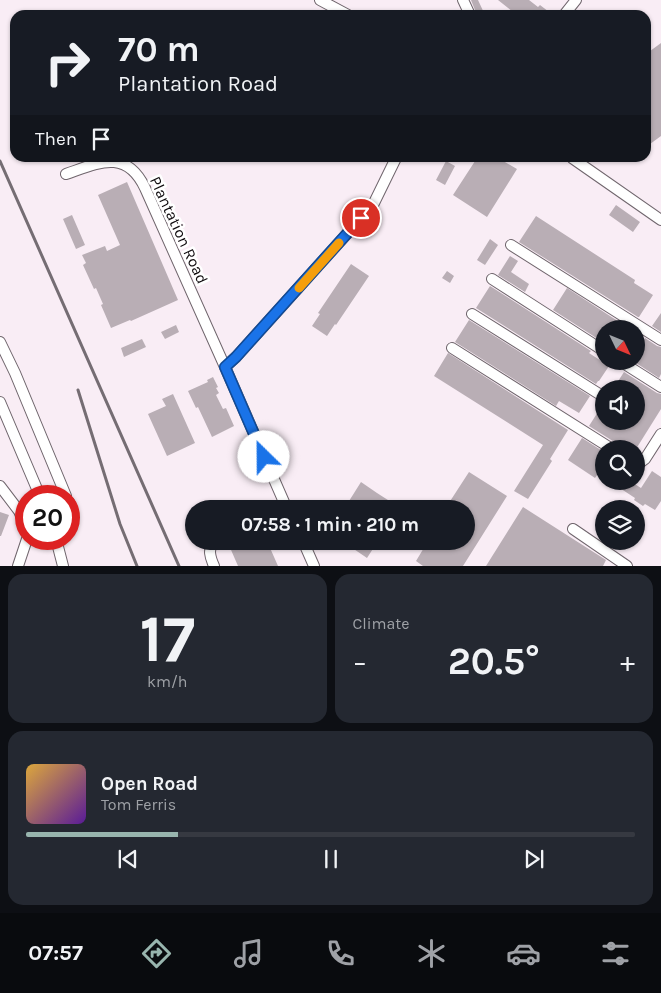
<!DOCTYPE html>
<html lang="en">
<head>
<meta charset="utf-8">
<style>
	:root { --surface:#171b24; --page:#242831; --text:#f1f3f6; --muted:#9ea1a6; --line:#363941; --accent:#98b5ae }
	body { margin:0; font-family:Karla,sans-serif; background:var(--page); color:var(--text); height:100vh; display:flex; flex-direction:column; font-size:19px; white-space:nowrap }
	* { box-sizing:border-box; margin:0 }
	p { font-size:16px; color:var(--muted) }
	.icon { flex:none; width:28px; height:28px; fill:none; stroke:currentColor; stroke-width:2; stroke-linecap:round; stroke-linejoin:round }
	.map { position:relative; height:566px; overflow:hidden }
	.details { display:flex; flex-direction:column; gap:8px; padding:8px; background:#0d0f14; flex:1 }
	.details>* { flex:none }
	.banner { position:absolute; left:10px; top:10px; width:641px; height:152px; border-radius:15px; box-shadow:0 1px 4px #0004; background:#171b24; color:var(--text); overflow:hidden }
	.needle { width:32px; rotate:133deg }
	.tools { position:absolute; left:595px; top:320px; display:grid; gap:10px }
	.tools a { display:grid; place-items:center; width:50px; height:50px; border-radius:50%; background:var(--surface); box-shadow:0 1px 4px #0004; font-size:25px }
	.speed { position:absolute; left:15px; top:485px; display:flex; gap:10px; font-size:25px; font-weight:700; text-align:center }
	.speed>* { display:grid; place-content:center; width:65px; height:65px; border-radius:50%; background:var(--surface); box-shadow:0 1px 4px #0004; line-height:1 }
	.speed .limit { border:8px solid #d22; background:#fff; color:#111 }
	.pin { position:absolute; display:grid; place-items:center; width:42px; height:42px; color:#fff; margin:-21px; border:2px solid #fff; border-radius:50%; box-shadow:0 1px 5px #0007 }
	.me { position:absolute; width:55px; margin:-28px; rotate:337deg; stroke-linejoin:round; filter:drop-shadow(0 0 4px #0008) }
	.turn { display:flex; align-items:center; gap:18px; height:105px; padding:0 25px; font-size:22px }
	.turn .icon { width:65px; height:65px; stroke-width:2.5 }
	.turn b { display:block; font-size:35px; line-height:42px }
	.then { display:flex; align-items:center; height:48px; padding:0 25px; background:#0003; gap:10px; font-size:19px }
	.big { font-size:38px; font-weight:700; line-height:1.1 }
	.details .tile { flex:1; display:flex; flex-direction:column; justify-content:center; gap:8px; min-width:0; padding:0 18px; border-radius:15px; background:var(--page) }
	.details .dial { align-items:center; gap:0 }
	.dial b { font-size:65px; line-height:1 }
	.song { display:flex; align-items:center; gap:15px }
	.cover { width:60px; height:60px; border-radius:8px; background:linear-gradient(135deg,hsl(40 70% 55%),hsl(270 70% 35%)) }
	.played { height:5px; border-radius:2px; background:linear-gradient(90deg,var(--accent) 25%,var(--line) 25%) }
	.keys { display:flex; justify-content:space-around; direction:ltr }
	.heat { display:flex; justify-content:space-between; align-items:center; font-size:28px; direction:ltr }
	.details .tiles { flex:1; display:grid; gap:8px; grid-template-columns:1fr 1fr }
	.tile:last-child { grid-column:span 2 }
	.trip { position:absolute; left:185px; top:500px; width:290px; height:50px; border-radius:25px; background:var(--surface); box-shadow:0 1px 4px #0004; font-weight:700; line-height:50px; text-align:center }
	.menu { display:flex; height:80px; justify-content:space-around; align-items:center; background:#090b0e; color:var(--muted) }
	.menu .icon { width:35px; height:35px }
	.menu .current { color:var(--accent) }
	.menu b { font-size:22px; color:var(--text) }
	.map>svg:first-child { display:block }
	.building { fill:#b9aeb5 }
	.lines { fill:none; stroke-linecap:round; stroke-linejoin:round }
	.minor-casing { stroke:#6f656c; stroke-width:12 }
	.minor { stroke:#fff; stroke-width:10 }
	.rail { stroke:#756d73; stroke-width:3 }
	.route-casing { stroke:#114b97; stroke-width:12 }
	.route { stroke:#1a73e8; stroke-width:9 }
	.slow { stroke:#f59e0b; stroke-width:9 }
	.labels { text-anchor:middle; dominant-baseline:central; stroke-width:5; stroke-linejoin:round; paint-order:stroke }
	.street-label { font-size:16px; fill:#0f0b0e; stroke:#fff }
</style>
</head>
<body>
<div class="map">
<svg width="661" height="566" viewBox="0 0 661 566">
	<rect width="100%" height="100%" fill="#f9edf5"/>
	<path class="building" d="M471 0H478L485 15H477Z
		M498 0H529L538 7 540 5 553 15H517Z
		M661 43V136L646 147V54Z
		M477 158H498L517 169 487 217 453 195Z
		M446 161 455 166 445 185 436 180Z
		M127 182 178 300 131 321 130 320 111 328 101 305 103 304 96 288 94 289 83 265 86 263 82 255 105 246 107 251 120 245 98 195Z
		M616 205 640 222 633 232 609 215Z
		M72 215 85 245 76 249 63 219Z
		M536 216 635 280 634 283 653 295 639 317H638L519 242Z
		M490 239 498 245 485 265 477 260Z
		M510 256 518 261 511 272 529 284 525 292 498 275Z
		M351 264 369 276 336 325 335 324 327 336 312 326 320 314 318 313Z
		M447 271 454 276 450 283 442 278Z
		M490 286 591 351 589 353 609 366 599 381H598L596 384 476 308Z
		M567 288 630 329H604L598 339 553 310Z
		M661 313V332L652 326Z
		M469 320 590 396 579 413 559 401 556 406 455 342Z
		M176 325 179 332 165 339 161 332Z
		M645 338 657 346 661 347V374L659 378 633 361H636V352Z
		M142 339 146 347 124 357 121 348Z
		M448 353 568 430 550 459 552 461 528 499 514 491 543 445 434 376Z
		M624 372 657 393 661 394V409L636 449H619L616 443 589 426 603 404 604 421H636V389H613Z
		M213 377 218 387 216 388 219 393 216 395 223 409 226 408 234 426 212 437 198 407 196 408 188 391 208 382 207 380Z
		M173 394 195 443 167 456 148 414 166 406 162 399Z
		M582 438 604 452V465L595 478 568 460Z
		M652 471 661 477V501L655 510 645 504 643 506 634 500 635 498 609 481H630L641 488Z
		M469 472 507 496 463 566H423L416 561 428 541H466V509H445Z
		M361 482 377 493 402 509H344Z
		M523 507 606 560 603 566H486Z
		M0 512 9 515 1 536H0Z
		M233 541H267L278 566H238L228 543Z
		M342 541H378L367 558Z"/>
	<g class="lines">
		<defs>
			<path id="minor" d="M320 0 348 15
				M463 0 470 15
				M564 15 576 0
				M572 158 661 220
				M66 174C98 163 126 148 145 188L225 367 287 509
				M511 245 661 340
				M492 279 604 351
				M472 314 604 397
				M0 342 15 373 66 496
				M452 348 612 449
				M620 361 661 387
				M225 367 236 357 373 205 396 158
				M0 402 40 496
				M636 462H641L645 459 661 434
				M0 486 19 511 26 527
				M69 502 72 511 69 515
				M573 529 627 566
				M56 539 63 566
				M213 541C208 550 210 557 214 566
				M303 541 314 566
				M18 566 27 539"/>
		</defs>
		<use href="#minor" class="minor-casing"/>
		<use href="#minor" class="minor"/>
		<path class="rail" d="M0 161 179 566
			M78 390 120 524 137 566"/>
	</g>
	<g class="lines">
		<defs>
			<path id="route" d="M264 457 225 367 236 357 361 218"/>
		</defs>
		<use href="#route" class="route-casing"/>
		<use href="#route" class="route"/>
		<path class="slow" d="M299 288 339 243"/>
	</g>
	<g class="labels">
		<g class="street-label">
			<text transform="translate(179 230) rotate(65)">Plantation Road</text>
		</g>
	</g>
</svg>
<div class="tools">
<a><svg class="needle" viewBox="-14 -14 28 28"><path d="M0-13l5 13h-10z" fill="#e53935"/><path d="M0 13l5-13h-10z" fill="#9ea1a6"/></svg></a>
<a><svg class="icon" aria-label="sound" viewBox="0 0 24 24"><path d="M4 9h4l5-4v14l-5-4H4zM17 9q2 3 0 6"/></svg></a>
<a><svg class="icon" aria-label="search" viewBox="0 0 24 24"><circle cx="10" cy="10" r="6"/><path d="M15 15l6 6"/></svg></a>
<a><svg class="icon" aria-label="layers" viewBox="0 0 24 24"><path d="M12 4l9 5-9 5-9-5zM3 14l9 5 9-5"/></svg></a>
</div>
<div class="speed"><div class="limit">20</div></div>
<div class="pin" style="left:361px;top:218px;background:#d93025"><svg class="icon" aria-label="arrive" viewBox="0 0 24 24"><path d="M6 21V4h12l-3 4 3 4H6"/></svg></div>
<svg class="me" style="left:264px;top:457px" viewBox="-20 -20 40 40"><circle r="19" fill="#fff"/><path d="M0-13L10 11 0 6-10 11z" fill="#1a73e8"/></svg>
<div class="trip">07:58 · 1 min · 210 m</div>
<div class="banner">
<div class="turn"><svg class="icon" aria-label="right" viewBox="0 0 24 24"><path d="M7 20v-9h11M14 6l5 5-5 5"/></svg><div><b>70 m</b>Plantation Road</div></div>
<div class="then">Then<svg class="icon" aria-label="arrive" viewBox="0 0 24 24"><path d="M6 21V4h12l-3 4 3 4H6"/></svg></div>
</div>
</div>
<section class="details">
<div class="tiles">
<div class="tile dial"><b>17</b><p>km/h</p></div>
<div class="tile"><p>Climate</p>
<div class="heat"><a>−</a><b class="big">20.5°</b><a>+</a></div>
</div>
<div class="tile">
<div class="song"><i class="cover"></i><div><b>Open Road</b><p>Tom Ferris</p></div></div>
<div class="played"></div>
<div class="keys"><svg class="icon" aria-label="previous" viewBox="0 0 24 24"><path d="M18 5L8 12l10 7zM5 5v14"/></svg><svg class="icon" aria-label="pause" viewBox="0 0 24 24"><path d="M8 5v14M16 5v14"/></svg><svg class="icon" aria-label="next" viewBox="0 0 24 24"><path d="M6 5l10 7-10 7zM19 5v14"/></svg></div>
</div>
</div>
</section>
<nav class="menu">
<b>07:57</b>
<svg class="icon current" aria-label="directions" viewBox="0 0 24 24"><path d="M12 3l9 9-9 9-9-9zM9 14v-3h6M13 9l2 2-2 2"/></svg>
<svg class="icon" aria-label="music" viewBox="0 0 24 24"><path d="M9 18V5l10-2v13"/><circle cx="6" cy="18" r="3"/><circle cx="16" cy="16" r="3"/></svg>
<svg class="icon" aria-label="phone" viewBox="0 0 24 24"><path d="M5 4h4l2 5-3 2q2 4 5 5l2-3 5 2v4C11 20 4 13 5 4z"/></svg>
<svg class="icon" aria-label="climate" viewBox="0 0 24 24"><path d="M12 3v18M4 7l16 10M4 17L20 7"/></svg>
<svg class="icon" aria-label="car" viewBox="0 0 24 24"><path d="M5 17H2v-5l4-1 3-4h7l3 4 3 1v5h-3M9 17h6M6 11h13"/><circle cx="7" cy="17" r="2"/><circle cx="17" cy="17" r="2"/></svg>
<svg class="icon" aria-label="filters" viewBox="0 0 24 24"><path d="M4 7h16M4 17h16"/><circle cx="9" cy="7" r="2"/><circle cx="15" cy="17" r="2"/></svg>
</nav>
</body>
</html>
